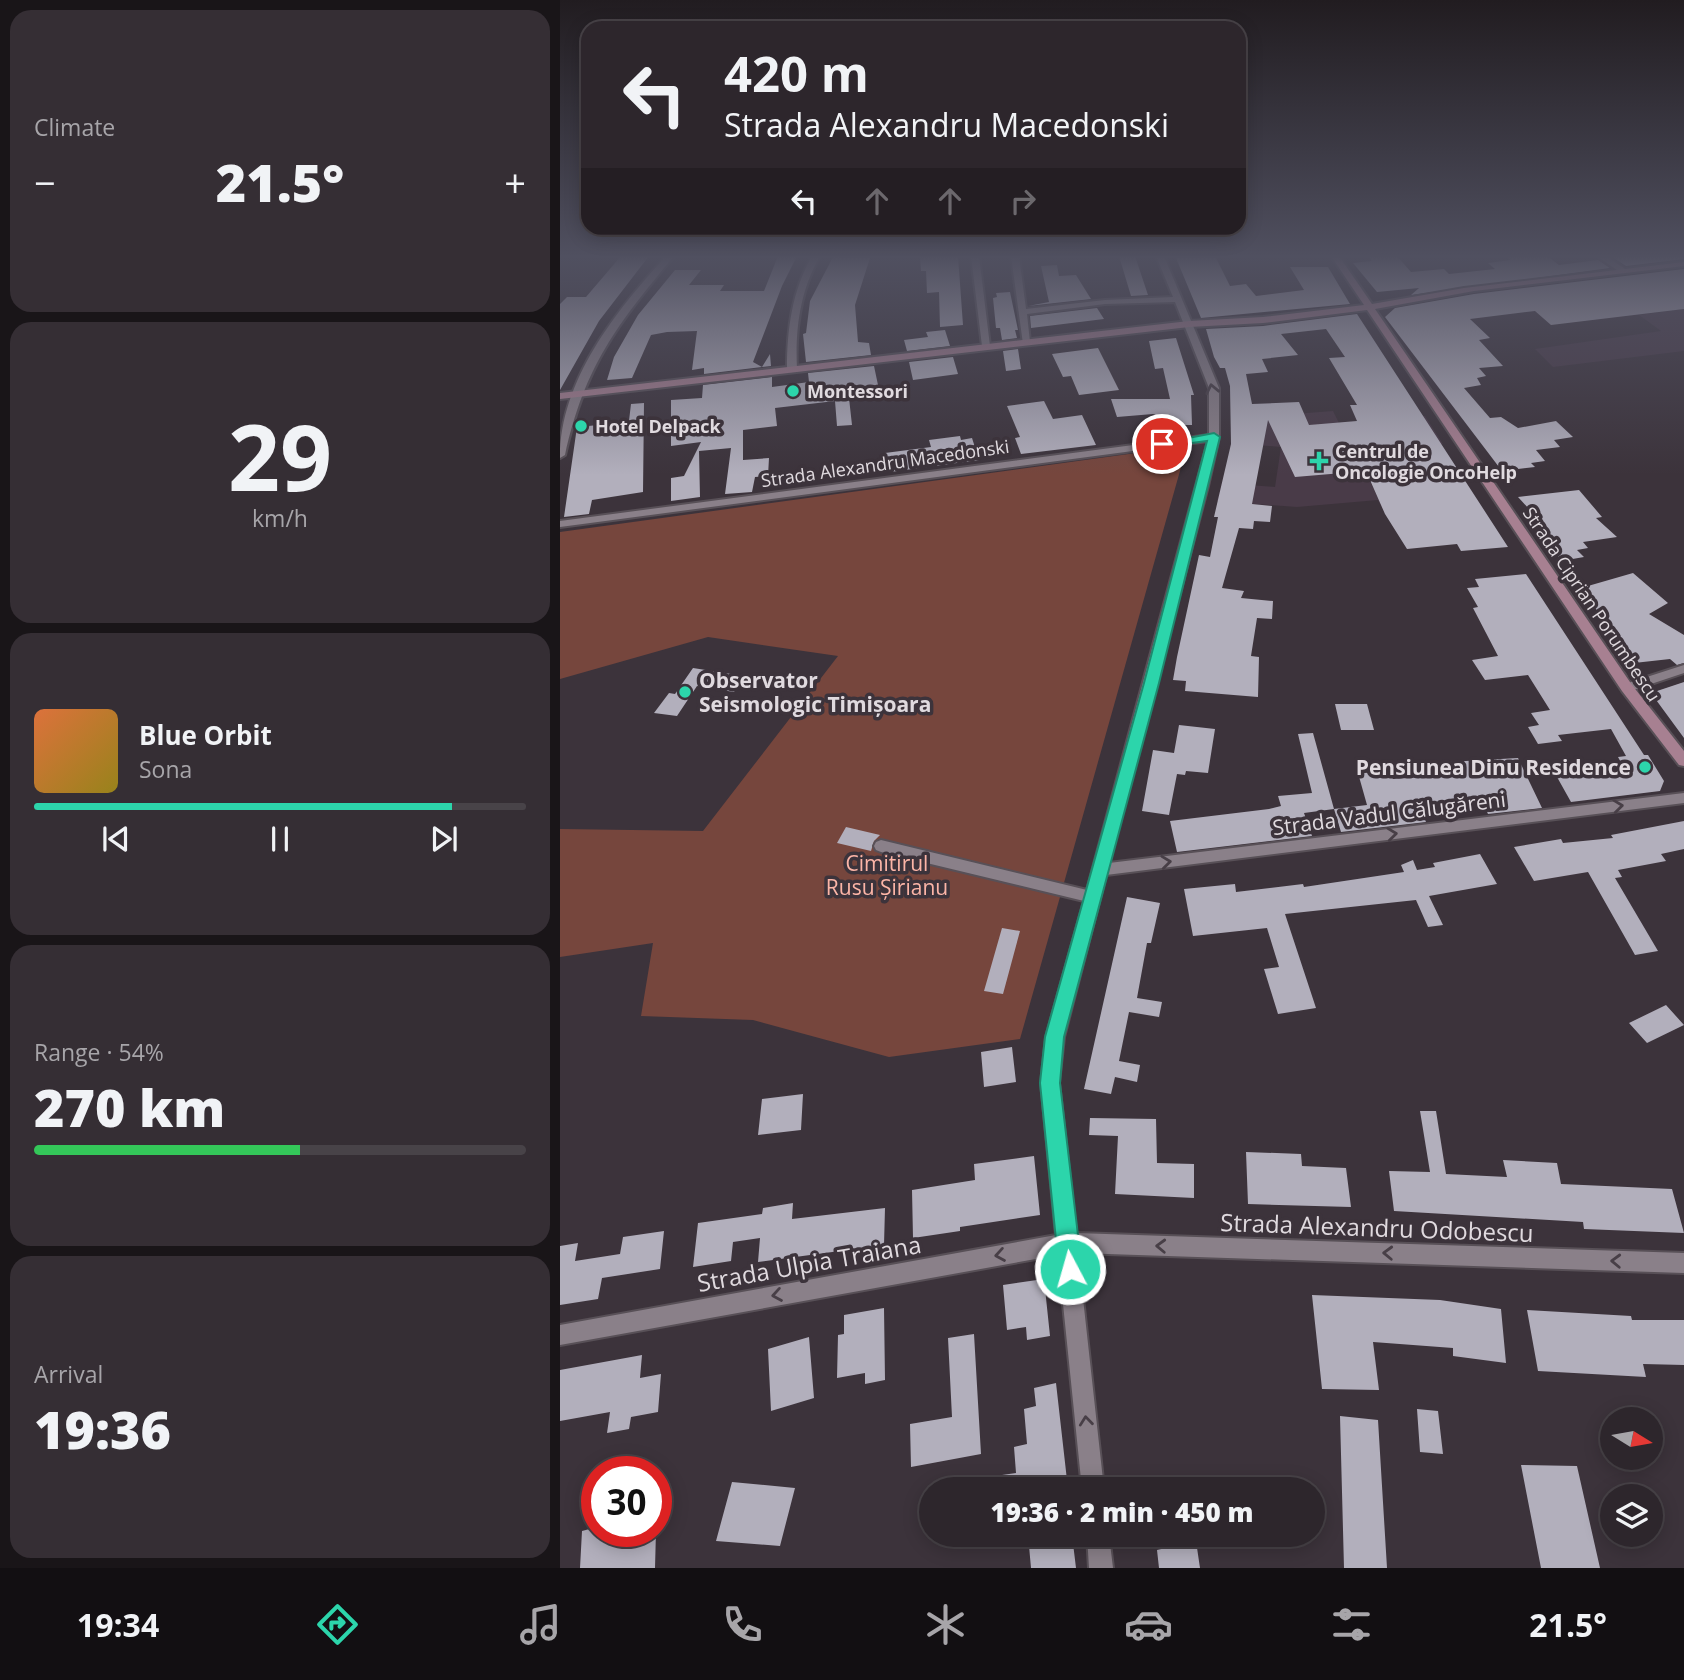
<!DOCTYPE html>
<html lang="en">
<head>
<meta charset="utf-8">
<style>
	:root { --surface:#2d262c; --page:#352e34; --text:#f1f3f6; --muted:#a7a5a9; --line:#484348; --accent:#2cd5ab }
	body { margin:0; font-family:"Open Sans",sans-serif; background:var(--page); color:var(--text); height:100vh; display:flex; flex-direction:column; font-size:26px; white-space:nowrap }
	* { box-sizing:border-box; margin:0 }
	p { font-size:23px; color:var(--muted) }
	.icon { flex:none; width:38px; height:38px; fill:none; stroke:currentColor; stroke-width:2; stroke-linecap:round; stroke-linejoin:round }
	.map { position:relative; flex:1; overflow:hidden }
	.sheet { display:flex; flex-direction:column; gap:10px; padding:10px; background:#191518; width:560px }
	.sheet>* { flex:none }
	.top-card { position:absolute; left:21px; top:21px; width:665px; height:214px; border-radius:21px; box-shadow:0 4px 18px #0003,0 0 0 2px var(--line); background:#2d262c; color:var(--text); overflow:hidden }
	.needle { width:46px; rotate:101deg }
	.fabs { position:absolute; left:1040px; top:1407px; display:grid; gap:14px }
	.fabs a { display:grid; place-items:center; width:63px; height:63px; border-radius:50%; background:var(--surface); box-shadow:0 4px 18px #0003,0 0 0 2px var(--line); font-size:35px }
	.speed { position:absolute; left:21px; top:1456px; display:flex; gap:14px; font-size:35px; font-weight:700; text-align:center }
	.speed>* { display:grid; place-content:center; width:91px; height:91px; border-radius:50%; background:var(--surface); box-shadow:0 4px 18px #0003,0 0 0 2px var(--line); line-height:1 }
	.speed .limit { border:10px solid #d22; background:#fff; color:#111 }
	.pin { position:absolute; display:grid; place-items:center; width:60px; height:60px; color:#fff; margin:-30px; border:4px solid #fff; border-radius:50%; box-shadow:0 2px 7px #0007 }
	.me { position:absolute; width:77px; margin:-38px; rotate:354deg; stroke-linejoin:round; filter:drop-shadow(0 0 5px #0008) }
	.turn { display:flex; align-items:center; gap:24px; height:147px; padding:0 28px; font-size:32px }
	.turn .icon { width:91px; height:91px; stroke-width:2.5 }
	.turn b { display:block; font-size:49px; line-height:60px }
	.lanes { display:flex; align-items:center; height:66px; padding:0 28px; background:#0003; justify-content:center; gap:35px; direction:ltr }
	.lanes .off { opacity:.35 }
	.big { font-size:52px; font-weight:800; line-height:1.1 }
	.sheet .card { flex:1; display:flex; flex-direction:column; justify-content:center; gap:10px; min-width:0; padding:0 24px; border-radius:21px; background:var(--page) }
	.sheet .dial { align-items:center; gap:0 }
	.dial b { font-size:91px; line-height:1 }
	.song { display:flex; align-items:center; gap:21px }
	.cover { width:84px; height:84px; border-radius:10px; background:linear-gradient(135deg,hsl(20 70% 55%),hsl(50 70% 35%)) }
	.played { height:7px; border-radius:4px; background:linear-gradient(90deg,var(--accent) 85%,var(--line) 85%) }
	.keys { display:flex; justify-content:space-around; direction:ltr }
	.heat { display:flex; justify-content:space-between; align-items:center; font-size:38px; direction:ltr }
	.charge { height:10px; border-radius:5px; background:linear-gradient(90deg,#34c759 54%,var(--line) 0) }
	.trip { position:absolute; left:359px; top:1477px; width:406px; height:70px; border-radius:35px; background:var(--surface); box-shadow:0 4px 18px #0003,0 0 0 2px var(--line); font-weight:800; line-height:70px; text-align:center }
	.tabs { display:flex; height:112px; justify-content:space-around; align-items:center; background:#120f12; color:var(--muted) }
	.tabs .icon { width:49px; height:49px }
	.tabs .selected { color:var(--accent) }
	.tabs b { font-size:32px; color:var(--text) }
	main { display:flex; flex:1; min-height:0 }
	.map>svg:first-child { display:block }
	.built { fill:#493b48 }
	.green { fill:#76463d }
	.building { fill:#b2afbc; fill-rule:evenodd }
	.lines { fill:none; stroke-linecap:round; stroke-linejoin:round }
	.street-casing { stroke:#585057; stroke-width:4 }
	.secondary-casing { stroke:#585057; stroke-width:4 }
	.street { fill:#8a8089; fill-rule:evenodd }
	.secondary { fill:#a78091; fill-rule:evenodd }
	.oneway { stroke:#483f47 }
	.route { fill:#2cd5ab; stroke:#1d8a6f; stroke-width:2 }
	.poi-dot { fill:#2cd5ab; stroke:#3c333b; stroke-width:2.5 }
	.labels { text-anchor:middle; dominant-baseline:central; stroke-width:7; stroke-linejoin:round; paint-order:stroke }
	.far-poi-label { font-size:18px; font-weight:bold; fill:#e0dadf; stroke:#3c333b; text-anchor:start }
	.far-street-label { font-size:18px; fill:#e0dadf; stroke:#3c333b }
	.poi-label { font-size:21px; font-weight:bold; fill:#e0dadf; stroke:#3c333b; text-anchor:start }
	.street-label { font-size:21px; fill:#e0dadf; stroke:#3c333b }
	.park-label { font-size:21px; fill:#fcb5a7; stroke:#3c333b }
	.near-street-label { font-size:24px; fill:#e0dadf; stroke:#3c333b }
</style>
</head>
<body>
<main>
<section class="sheet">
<div class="card"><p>Climate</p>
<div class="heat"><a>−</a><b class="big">21.5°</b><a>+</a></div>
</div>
<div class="card dial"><b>29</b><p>km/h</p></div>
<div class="card">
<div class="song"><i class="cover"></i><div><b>Blue Orbit</b><p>Sona</p></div></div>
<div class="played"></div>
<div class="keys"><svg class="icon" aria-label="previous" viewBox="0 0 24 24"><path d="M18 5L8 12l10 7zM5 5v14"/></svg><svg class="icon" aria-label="pause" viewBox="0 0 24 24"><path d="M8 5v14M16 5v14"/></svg><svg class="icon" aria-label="next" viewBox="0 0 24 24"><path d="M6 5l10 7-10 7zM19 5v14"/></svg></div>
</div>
<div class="card"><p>Range · 54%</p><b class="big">270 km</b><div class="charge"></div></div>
<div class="card"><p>Arrival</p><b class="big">19:36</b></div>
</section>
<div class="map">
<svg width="1124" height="1568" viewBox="0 0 1124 1568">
	<rect width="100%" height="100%" fill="#3c333b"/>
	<path class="built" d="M1124 309V351L993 367 975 349 1101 331 1079 315Z
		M773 411 779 423 865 416 883 444 795 451 826 514 818 500 737 507 657 501 662 483 715 487 721 447 671 443 694 417Z"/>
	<path class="green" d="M627 446 460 1039 329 1057 193 1020 81 1016 93 943 0 957V829L143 831 278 656 148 637 0 679V532Z"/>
	<path class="building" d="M61 256H89L39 321 0 390V304L7 297H26Z
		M218 256H237L222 286 193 362 202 367 210 354 211 366 144 374V368L132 370 137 331 107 332 91 335 72 378 47 380 54 357 78 315 115 270H141L129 285H164L160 291H204Z
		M398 256 403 325 380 327 379 292 367 293 366 271H361L360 257Z
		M559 256H575L588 295 571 296Z
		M808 256H837L851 272 884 269 889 274 935 269 928 263 951 260 946 256H987L999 265 1038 260 1050 268 851 295 859 288 817 292 793 263 812 261Z
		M1051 256H1124V259L1066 266Z
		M273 257 310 258 295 305 298 342 309 343 311 355 246 362 243 334 246 333 250 301Z
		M644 257 656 258 670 286 686 284 696 296 744 290 730 267H768L790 304 641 318 616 258Z
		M497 265 499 276 516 275 531 299 468 306 489 302 481 266Z
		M1124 269V309L991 325 975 311 910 319 930 338 919 340 943 366 919 368 926 376 917 378 921 385 904 388 930 418 941 417 958 428 996 421 1013 437 994 440 1000 447 976 450 985 461 971 463 975 467 942 471 825 317 835 308 914 294Z
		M450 292 458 330H455L457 338 442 340 440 328H436L433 298 437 297 436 293Z
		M537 308 544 319 471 328 470 316Z
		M797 314 948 547 901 551 897 544 847 549 825 514 806 471 735 477 708 420 692 504 712 506 710 522 694 521 693 529 679 528 662 588 684 591 681 598 713 601 712 619 697 618 691 656 699 657 698 697 625 691 626 681 613 680 617 657 639 555 650 557 658 517H654L671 444 670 386 665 368H660L654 357 646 329 703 326ZM766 329 785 357 769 358 797 405H790L797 421 749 425 739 402 692 404 686 374 708 372 702 359 738 355 721 334Z
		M385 330 390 346 347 351 344 340 368 337 366 332Z
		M616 338 634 395H631L632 425H602L599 416 593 414 557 417 551 399H610L603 368 595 369 589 341Z
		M538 348 559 390 519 395 511 376 503 377 492 354Z
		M458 349 461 369 446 371 443 351Z
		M393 357 398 374 353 380 349 362Z
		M314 366 318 385 300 388 302 396 289 398 292 425 277 426 275 401 215 408 217 426 183 430V460L209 458 208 476 195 477 192 492 165 494 171 448 139 451 140 497 111 501V478L124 476 141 442 111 446V400L142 398 143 385 212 377V387L249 382 248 373Z
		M484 401 493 419 522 415 536 445 461 454 455 438 460 437 447 406Z
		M84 403 83 492 32 500 29 514 4 517 17 427 39 425 38 433 68 429 71 404Z
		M400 436 401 440 412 438 419 460 330 472 325 453 371 447 369 440Z
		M1019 490 1042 517 1036 518 1057 537 1023 542 1028 548 1017 550 1024 557 1001 561 970 510 958 497Z
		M1073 573 1108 603 1089 614 1124 635V663L1117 665 1110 659 1074 663 1021 588Z
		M966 574 1084 755H1088L1104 781 1100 791 1011 802 997 777 1065 770 1058 757 1066 756 1051 729 998 735 1002 741 978 744 968 727 979 725 971 713 990 710 968 675 925 680 912 660 938 656 913 608 918 607 907 588 919 587 915 579Z
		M133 668 184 676 174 692 137 686 117 716 94 713 109 693 115 694Z
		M1124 682V738L1091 693Z
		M775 704H807L814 730H781Z
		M619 725 655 729 648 773 626 771 625 775 617 774 609 815 582 811 593 750 614 753Z
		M753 733 774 809 744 813 752 836 617 852 610 821 709 809 721 806 718 796 752 793 738 734Z
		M958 758 982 808 928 814 920 797 880 801 884 810 862 813 866 822 781 832 774 809 807 805 798 773 830 772 833 779 877 776 871 763Z
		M1124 821V849L1101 854 1106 861 1058 870 1062 877 1055 878 1098 951 1075 955 1028 872 974 881 954 847 1001 839 1003 843 1053 838 1051 835Z
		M286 827 320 835 314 841 311 851 277 843Z
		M920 854 937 884 869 896 883 925 868 927 856 900 725 914 756 1008 718 1014 704 969 719 967 707 928 633 936 624 889 675 884 676 892 743 884 744 887 844 872 841 865 853 860 857 870 875 867 873 863Z
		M567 897 600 903 591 943H587L577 998 602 1002 599 1017 569 1012 559 1061 580 1065 577 1082 555 1077 551 1094 524 1089Z
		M442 928 460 931 443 994 424 991Z
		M1106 1005 1124 1025 1087 1043 1069 1023Z
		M452 1047 456 1082 424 1087 421 1052Z
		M243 1094 241 1130 198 1135 202 1099Z
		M860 1111H876L886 1174 947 1177 943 1160 997 1163 1001 1184 1112 1189 1124 1233 1024 1229 1023 1222 834 1211 829 1171 870 1172Z
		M530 1118 596 1119 597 1163 634 1164V1198L555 1194 558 1136 529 1135Z
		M686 1152 741 1154 742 1166 786 1168 791 1207 688 1204Z
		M474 1156 480 1215 400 1227V1231L353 1238 352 1190 415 1180 414 1164Z
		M233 1203 232 1219 325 1208 324 1245 198 1262 200 1238 173 1242 171 1261 133 1267 138 1223 202 1214 203 1208Z
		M104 1231 100 1269 42 1278 38 1299 0 1305V1246L18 1243 15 1261 60 1254 63 1237Z
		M484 1279 490 1336 467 1340 466 1327 447 1330 443 1285Z
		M752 1295 880 1300 941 1309 946 1363 893 1356V1348L813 1342 819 1390 762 1389Z
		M324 1308 325 1380 305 1384V1373L277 1378 278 1335 284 1334V1315Z
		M967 1310 1071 1316 1072 1320H1124V1365L1083 1364 1086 1377 978 1371Z
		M414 1334 421 1454 351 1467 350 1424 392 1417 388 1338Z
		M249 1337 254 1398 211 1411 208 1349Z
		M82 1355 80 1378 101 1374 98 1412 71 1417 69 1429 47 1433 50 1412 0 1421V1370Z
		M496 1383 508 1489H443L442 1475 456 1473 454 1447 467 1444 464 1409 476 1406 474 1388Z
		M857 1409 878 1411 883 1454 860 1452Z
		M780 1416 818 1420 827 1568H784Z
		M961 1465 1017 1466 1040 1568H981Z
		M172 1482 235 1488 220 1546 156 1541Z
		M37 1527V1531H96L95 1568H20L22 1531Z
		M468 1535H512L516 1568H471Z
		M636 1541 640 1568H599L597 1550Z"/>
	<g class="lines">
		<defs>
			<path id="street" d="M106 256H114C57 325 25 365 5 455L0 458C0 380 56 311 106 256Z
				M252 256H260C240 291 235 329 237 369L232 372 227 369C227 329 232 291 252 256Z
				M411 256H419L430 346 426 349 422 346Z
				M451 256H459L466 309 545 300 613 297 596 256H604L659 388V437L648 486 549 863 1124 793V803L546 875 504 1037 499 1083 516 1233 1124 1253V1273L518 1253 544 1489H522L498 1255 0 1345V1325L496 1235 481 1083 486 1037 524 901 321 852 316 850 314 846 316 842 321 840 527 890 648 441 0 527V521L649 435V388L615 302 545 304 467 314 470 342 463 344Z
				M1037 256H1046L1068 271 1061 273Z
				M1124 665V673L1067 692 1061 688 1062 685Z
				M527 1535H549L553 1568H529Z"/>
			<path id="secondary" d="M771 256H779L812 304 904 288 1124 262V266L914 291 815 309 1072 685 1124 751V766L1119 765 1062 691 807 310 703 323 629 327 0 399V393L629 321 703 317 804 305Z"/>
		</defs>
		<use href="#street" class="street-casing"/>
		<use href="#secondary" class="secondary-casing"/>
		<use href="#street" class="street"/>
		<use href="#secondary" class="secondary"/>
	</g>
	<defs><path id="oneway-chevron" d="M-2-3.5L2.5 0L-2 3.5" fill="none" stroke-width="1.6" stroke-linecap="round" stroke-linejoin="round" transform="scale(1.75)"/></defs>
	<g class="oneway">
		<use href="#oneway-chevron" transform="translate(652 389) rotate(-102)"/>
		<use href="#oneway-chevron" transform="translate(1058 806) rotate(-7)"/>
		<use href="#oneway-chevron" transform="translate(832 834) rotate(-7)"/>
		<use href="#oneway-chevron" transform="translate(606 862) rotate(-7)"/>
		<use href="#oneway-chevron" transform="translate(601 1246) rotate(-178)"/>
		<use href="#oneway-chevron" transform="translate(828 1253) rotate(-178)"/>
		<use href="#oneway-chevron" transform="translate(440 1255) rotate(170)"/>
		<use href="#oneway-chevron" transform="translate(1056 1261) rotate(-178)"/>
		<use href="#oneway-chevron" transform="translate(217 1295) rotate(170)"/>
		<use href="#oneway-chevron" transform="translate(526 1421) rotate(-96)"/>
	</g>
	<linearGradient id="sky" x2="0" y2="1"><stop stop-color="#211c20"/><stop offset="0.54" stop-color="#505060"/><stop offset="1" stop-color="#505060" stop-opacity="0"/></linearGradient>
	<rect width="1124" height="475" fill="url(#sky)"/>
	<path class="route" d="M654 433 660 437 599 683 504 1037 500 1083 522 1269 518 1277 510 1281 502 1277 499 1269 480 1083 485 1037 584 683 647 441 602 447 597 444Z"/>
	<g class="poi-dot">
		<circle cx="233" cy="391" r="7"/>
		<circle cx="21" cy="426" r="7"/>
		<path d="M755.5 450.5h7v7h7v7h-7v7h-7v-7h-7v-7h7z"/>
		<circle cx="125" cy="692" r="7"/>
		<circle cx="1085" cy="767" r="7"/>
	</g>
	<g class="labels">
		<g class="far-poi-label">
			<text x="247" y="391">Montessori</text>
			<text x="35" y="426">Hotel Delpack</text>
			<text x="775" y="451">Centrul de<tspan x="775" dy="21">Oncologie OncoHelp</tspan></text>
		</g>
		<g class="far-street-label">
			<text transform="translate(325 463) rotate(-8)">Strada Alexandru Macedonski</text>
			<text transform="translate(1032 604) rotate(56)">Strada Ciprian Porumbescu</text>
		</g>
		<g class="poi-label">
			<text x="139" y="680">Observator<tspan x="139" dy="24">Seismologic Timișoara</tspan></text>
			<text x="1071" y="767" text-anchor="end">Pensiunea Dinu Residence</text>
		</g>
		<g class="street-label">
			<text transform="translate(829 813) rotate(-7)">Strada Vadul Călugăreni</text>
		</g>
		<g class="park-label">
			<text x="327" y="863">Cimitirul<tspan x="327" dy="24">Rusu Șirianu</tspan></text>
		</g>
		<g class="near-street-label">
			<text transform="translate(817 1227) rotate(2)">Strada Alexandru Odobescu</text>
			<text transform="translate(249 1263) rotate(-10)">Strada Ulpia Traiana</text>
		</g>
	</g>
</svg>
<div class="fabs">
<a><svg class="needle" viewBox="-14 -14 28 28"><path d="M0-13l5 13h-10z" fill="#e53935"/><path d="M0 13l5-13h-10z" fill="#a7a5a9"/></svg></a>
<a><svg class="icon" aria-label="layers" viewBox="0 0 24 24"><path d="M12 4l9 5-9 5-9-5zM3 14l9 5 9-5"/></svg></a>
</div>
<div class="speed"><div class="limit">30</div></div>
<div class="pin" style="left:602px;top:444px;background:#d93025"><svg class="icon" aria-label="arrive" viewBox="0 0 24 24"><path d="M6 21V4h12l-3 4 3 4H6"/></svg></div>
<svg class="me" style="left:510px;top:1269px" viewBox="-20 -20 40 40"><circle r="17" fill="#2cd5ab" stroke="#fff" stroke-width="3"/><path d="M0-11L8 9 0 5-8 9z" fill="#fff"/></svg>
<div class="trip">19:36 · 2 min · 450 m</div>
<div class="top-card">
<div class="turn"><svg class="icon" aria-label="left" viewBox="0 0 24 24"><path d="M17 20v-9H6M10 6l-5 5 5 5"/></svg><div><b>420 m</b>Strada Alexandru Macedonski</div></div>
<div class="lanes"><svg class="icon" aria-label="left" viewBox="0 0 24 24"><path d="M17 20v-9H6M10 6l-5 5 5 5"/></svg><svg class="icon off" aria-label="ahead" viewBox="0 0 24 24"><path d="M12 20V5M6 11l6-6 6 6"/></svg><svg class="icon off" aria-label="ahead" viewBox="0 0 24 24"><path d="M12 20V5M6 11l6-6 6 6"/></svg><svg class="icon off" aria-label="right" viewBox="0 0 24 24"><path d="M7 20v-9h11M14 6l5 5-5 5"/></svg></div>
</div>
</div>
</main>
<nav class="tabs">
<b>19:34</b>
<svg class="icon selected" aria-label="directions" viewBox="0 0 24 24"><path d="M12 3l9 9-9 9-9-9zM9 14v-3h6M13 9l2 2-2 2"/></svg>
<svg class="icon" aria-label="music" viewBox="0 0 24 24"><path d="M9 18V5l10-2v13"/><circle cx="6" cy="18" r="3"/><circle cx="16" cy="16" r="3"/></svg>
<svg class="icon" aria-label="phone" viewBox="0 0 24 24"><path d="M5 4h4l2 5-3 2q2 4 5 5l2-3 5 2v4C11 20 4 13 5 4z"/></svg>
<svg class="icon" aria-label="climate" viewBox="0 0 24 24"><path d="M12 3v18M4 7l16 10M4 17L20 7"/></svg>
<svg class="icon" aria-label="car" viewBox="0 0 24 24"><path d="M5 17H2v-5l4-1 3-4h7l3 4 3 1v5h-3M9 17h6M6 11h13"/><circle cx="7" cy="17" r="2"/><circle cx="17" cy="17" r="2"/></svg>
<svg class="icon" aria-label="filters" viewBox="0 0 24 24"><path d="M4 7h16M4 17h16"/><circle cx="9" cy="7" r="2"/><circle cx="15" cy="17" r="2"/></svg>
<b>21.5°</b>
</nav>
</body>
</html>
